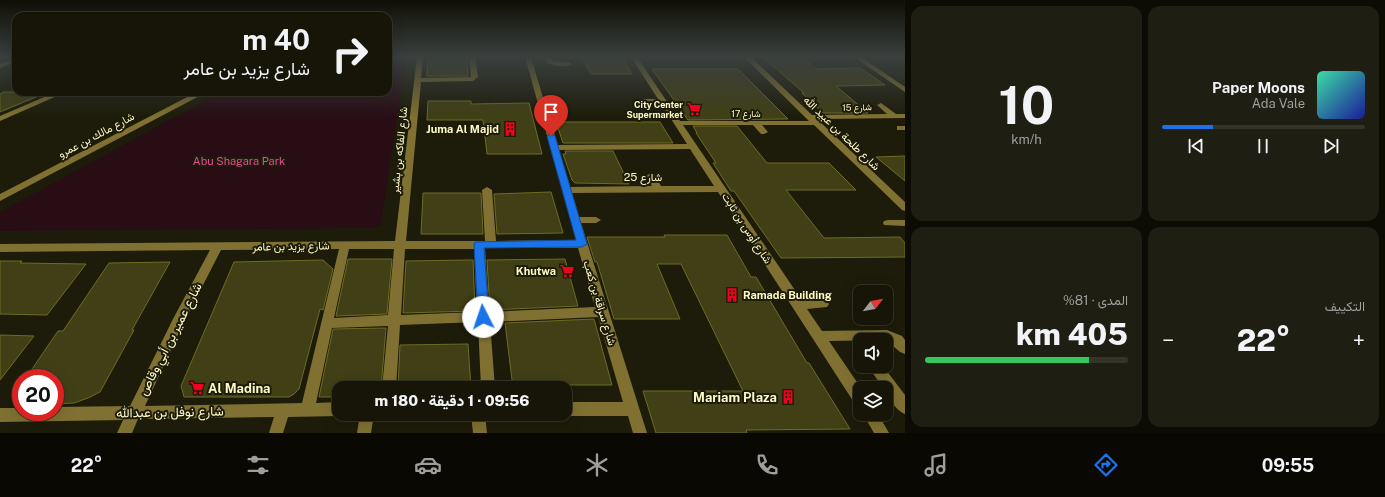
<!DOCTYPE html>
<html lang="ar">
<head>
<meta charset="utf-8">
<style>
	:root { --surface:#161508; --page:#1f1e12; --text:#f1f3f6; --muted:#9e9f9c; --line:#353429; --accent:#1a73e8 }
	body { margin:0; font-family:"Public Sans",Vazirmatn,sans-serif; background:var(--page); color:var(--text); direction:rtl; height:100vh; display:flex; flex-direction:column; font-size:15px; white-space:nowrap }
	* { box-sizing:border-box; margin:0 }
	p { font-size:13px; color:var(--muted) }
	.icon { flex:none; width:22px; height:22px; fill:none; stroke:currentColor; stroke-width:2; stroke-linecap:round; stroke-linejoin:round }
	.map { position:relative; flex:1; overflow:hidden; direction:ltr }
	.details { display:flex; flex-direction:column; gap:6px; padding:6px; background:#0c0c04; width:480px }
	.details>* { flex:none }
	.guide { position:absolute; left:12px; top:12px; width:380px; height:84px; border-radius:12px; box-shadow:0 4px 16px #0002,0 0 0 1px var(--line); direction:rtl; background:#161508; color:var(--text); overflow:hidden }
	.needle { width:26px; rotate:59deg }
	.controls { position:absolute; left:853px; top:285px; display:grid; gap:8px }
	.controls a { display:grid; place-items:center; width:40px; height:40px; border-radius:8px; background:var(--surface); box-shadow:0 4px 16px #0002,0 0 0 1px var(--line); font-size:20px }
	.speed { position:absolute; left:12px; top:369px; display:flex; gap:8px; font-size:20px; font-weight:700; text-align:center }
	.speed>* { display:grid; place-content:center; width:52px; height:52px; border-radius:50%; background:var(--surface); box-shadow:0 4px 16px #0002,0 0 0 1px var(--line); line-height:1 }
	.speed .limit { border:6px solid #d22; background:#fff; color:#111 }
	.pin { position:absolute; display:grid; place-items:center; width:34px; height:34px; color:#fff; margin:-41px -17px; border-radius:50% 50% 50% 0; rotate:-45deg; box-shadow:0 0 4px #0007 }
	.pin .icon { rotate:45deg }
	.me { position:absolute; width:44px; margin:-22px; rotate:356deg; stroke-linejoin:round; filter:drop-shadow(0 0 3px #0008) }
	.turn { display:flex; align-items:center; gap:14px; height:84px; padding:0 16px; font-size:18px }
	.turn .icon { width:52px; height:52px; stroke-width:2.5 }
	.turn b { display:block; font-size:28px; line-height:34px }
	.big { font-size:30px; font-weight:800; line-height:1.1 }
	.details .card { flex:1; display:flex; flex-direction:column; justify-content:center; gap:6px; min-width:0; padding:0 14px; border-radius:12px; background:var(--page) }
	.details .dial { align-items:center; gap:0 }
	.dial b { font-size:52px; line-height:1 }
	.song { display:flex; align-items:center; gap:12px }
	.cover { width:48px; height:48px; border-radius:6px; background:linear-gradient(135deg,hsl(160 70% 55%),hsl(240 70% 35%)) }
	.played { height:4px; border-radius:2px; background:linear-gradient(90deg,var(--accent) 25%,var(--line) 25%) }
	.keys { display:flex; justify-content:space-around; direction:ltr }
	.heat { display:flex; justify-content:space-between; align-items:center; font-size:22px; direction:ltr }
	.charge { height:6px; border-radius:3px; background:linear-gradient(90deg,#34c759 81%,var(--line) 0) }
	.details .tiles { flex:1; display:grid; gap:6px; grid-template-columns:repeat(2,1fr) }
	.trip { position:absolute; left:332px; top:381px; width:240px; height:40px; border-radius:12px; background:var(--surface); box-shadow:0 4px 16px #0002,0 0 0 1px var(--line); font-weight:800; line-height:40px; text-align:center; direction:rtl }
	.tabs { display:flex; height:64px; justify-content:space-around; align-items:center; background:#090803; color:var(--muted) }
	.tabs .icon { width:28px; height:28px }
	.tabs .selected { color:var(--accent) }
	.tabs b { font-size:18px; color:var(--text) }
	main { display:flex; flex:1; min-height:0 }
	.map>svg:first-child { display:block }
	.green { fill:#280d14 }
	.building { fill:#403f15; stroke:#6d6c25 }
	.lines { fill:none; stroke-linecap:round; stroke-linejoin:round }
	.minor { fill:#807132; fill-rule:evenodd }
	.route { fill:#1a73e8; stroke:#114b97 }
	.labels { text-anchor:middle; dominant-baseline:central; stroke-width:4; stroke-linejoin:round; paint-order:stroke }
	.far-poi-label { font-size:9px; font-weight:bold; fill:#fff9c7; stroke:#1d1c0a; text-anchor:end }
	.far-street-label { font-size:9px; fill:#fff9c7; stroke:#1d1c0a }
	.poi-label { font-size:11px; font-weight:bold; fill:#fff9c7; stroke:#1d1c0a; text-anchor:end }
	.street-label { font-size:11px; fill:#fff9c7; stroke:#1d1c0a }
	.park-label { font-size:11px; fill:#e64b95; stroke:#1d1c0a }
	.near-street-label { font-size:13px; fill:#fff9c7; stroke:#1d1c0a }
	.near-poi-label { font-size:13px; font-weight:bold; fill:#fff9c7; stroke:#1d1c0a; text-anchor:start }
</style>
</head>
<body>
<main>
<section class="details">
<div class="tiles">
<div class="card">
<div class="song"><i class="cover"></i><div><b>Paper Moons</b><p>Ada Vale</p></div></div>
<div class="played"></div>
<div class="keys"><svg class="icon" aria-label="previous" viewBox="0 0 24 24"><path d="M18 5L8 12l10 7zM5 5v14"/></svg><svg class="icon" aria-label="pause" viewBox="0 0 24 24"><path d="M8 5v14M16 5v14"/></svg><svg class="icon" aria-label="next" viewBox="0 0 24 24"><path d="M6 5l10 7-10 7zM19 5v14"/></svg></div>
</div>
<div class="card dial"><b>10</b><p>km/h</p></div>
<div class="card"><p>التكييف</p>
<div class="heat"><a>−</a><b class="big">22°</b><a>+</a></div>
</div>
<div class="card"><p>المدى · 81%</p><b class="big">405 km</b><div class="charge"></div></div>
</div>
</section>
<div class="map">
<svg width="905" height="433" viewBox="0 0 905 433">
	<rect width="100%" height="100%" fill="#1d1c0a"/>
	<path class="green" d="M388 57H406L381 224 374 228 0 231V212L221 92H388Z"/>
	<path class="building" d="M428 57H467L468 76H427Z
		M582 57H621L632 74H591Z
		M763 57H801L816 69 860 68 885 85 836 86 868 113H823L802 93H804Z
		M652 69H738L788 119 688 120Z
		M4 92H48L0 112V94Z
		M428 101H471V104L529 103 542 154H487L483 120H427Z
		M556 122H660L673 143H563Z
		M693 126H737L767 163H829L856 190H786L824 238 900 237 905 243V257L781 258 734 191H731L713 163H716L696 133H697Z
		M565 151H613L629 184 575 183 572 180 563 154H566Z
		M905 156V181L876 157Z
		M551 192 563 233 497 234 494 194Z
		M423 193H481L483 234H421Z
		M664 235H727L751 277H756L807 363H809L850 429 746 430 747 433H656L643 391H743L681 264H657L680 319H614L597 262H595L587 237H665Z
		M348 259H392L387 314 336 316Z
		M565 259 578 306 490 310 487 260Z
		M323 260 333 269 323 310 320 309 299 389 294 394 289 397H184L181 386 234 262Z
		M468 260H473L475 311 403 313 406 261Z
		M0 261H22L20 263 86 264 47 315 0 314Z
		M170 262 132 330H134L100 392 88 398 74 403 55 404V378H26L58 331H63L109 263Z
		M594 319 612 385H558V388H513L505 323Z
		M386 328 381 388H339V397H319L333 329Z
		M0 335 34 336 0 380Z
		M468 344 471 388H398L400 345Z"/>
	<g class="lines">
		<path class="minor" d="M417 57H423L421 78 471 77 469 57H475L478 77 473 81 421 82 406 241H485L482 190 487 187 492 190 496 241 576 240 525 57H531L546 108H559L563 110 559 112H548L558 145 687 144 661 103H641L637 101 641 99H658L631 57H637L680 121H809L744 57H751L812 115 887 114 877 105 881 103 896 114H905V118L817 119 905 202V211L902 210 814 125H762L768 132 764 134H761L753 125H683L801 299 827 301 829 304 827 307 807 309 822 331 887 330 902 336 905 340V354L900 352 886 340 829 341 861 388 860 406 855 404 718 192 572 193 579 217H596L601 220 596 223H581L647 433H633L628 416H565L560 414H565V402H623L598 317 490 322 495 388H481L478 322 400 325 396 388H382L388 326 332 328 316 403 339 402V414H344L339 416 288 417 283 433H269L274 417 138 419 132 433H117L123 420 0 422V408H21V412H55V407L130 406 173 319 210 250 0 252V244L395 241ZM690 149 714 186H661L654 174 651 173 646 176 652 186 570 187 559 150ZM485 248H578L595 307 489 312ZM339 249 302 403 145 406 183 324 221 250ZM349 249H394L388 315 334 318ZM405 249H474L477 312 401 315Z
			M544 57H550L553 61 569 62 572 64C566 68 554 66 547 63Z
			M854 57H861L905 87V92Z
			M16 58V62L0 68V64Z
			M56 92H66L0 121V116Z
			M197 92H207L0 201V194Z
			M897 126H905V130H897Z
			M888 220H905V226L884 225 883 223 884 221Z
			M868 366H883L905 395V414C897 411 886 397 886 388H883Z
			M360 414H374L371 433H357Z
			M471 414H485L487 433H473Z
			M863 414H878L889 433H874Z"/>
	</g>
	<linearGradient id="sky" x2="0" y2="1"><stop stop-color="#100f06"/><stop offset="0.48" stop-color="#3a403e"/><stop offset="1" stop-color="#3a403e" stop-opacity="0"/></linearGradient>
	<rect width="905" height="118" fill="url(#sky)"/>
	<path class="route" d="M551 133 555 136 587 244 582 247 484 248 489 317 487 320 483 321 479 320 478 317 474 244 475 242 576 240 547 136Z"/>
	<defs>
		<symbol id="supermarket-bare" viewBox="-9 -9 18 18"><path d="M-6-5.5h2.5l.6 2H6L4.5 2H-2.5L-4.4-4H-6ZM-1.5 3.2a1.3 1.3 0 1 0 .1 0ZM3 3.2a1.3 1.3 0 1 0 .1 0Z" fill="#f2001e" stroke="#1d1c0a" stroke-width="2.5" paint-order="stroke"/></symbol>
		<symbol id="building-bare" viewBox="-9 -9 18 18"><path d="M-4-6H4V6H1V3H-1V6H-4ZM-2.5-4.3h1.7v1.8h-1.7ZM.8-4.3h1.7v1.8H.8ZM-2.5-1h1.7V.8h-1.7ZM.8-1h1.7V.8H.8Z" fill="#f2001e" stroke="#1d1c0a" stroke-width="2.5" paint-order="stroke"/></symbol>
	</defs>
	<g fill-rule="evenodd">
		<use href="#supermarket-bare" x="684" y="99" width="20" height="20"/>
		<use href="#building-bare" x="500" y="119" width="20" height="20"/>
		<use href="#supermarket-bare" x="557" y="261" width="20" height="20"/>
		<use href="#building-bare" x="722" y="285" width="20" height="20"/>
		<use href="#supermarket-bare" x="187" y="378" width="20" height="20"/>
		<use href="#building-bare" x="778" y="387" width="20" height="20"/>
	</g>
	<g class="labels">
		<g class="far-poi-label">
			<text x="683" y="104">City Center<tspan x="683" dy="10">Supermarket</tspan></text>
		</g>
		<g class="far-street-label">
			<text transform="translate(857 107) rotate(-1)">شارع 15</text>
			<text x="746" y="113">شارع 17</text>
		</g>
		<g class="poi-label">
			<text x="499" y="129">Juma Al Majid</text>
			<text x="556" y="271">Khutwa</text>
			<text x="743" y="295" text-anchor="start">Ramada Building</text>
		</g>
		<g class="street-label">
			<text transform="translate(842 133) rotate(44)">شارع طلحة بن عبيد الله</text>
			<text transform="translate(96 135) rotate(-28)">شارع مالك بن عمرو</text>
			<text transform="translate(399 150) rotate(-84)">شارع الفاكه بن بشير</text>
			<text x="643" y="177">شارع 25</text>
			<text transform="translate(747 228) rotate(57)">شارع أوس بن ثابت</text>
			<text transform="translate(291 246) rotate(-1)">شارع يزيد بن عامر</text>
			<text transform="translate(600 303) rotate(73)">شارع سراقة بن كعب</text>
		</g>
		<g class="park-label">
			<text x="239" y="161">Abu Shagara Park</text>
		</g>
		<g class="near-street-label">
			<text transform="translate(170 339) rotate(-63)">شارع عمير بن أبي وقاص</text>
			<text transform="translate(170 412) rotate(-1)">شارع نوفل بن عبدالله</text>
		</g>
		<g class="near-poi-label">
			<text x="208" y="388">Al Madina</text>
			<text x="777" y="397" text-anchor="end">Mariam Plaza</text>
		</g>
	</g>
</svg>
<div class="controls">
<a><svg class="needle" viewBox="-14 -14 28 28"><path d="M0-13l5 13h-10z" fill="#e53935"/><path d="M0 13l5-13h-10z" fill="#9e9f9c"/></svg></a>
<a><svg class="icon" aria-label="sound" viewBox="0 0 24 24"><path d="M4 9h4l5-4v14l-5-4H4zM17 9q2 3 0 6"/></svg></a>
<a><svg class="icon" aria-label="layers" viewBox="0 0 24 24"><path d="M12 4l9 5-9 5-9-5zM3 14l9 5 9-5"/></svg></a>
</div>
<div class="speed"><div class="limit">20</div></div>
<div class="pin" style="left:551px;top:136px;background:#d93025"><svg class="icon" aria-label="arrive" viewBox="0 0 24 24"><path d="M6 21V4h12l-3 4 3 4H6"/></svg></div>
<svg class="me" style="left:483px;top:317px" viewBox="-20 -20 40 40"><circle r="19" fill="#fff"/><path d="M0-13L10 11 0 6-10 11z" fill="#1a73e8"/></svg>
<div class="trip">09:56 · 1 دقيقة · 180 m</div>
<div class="guide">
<div class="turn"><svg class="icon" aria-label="right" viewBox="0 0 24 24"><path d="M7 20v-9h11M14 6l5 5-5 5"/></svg><div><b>40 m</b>شارع يزيد بن عامر</div></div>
</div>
</div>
</main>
<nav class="tabs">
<b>09:55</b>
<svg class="icon selected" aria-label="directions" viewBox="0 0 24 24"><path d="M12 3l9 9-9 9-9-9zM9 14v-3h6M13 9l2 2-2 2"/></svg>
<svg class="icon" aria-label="music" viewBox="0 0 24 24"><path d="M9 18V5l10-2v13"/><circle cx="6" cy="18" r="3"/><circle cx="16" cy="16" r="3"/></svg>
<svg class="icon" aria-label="phone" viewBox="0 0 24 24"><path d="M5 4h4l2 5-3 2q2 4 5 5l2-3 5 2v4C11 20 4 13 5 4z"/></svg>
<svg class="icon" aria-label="climate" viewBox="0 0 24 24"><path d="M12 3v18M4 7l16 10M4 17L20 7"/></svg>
<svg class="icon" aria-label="car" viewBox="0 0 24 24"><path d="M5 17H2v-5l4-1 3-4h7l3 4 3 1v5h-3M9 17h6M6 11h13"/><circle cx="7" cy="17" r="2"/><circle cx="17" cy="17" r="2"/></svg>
<svg class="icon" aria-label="filters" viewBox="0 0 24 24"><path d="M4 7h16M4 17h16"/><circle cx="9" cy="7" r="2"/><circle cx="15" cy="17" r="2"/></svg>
<b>22°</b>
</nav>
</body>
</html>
